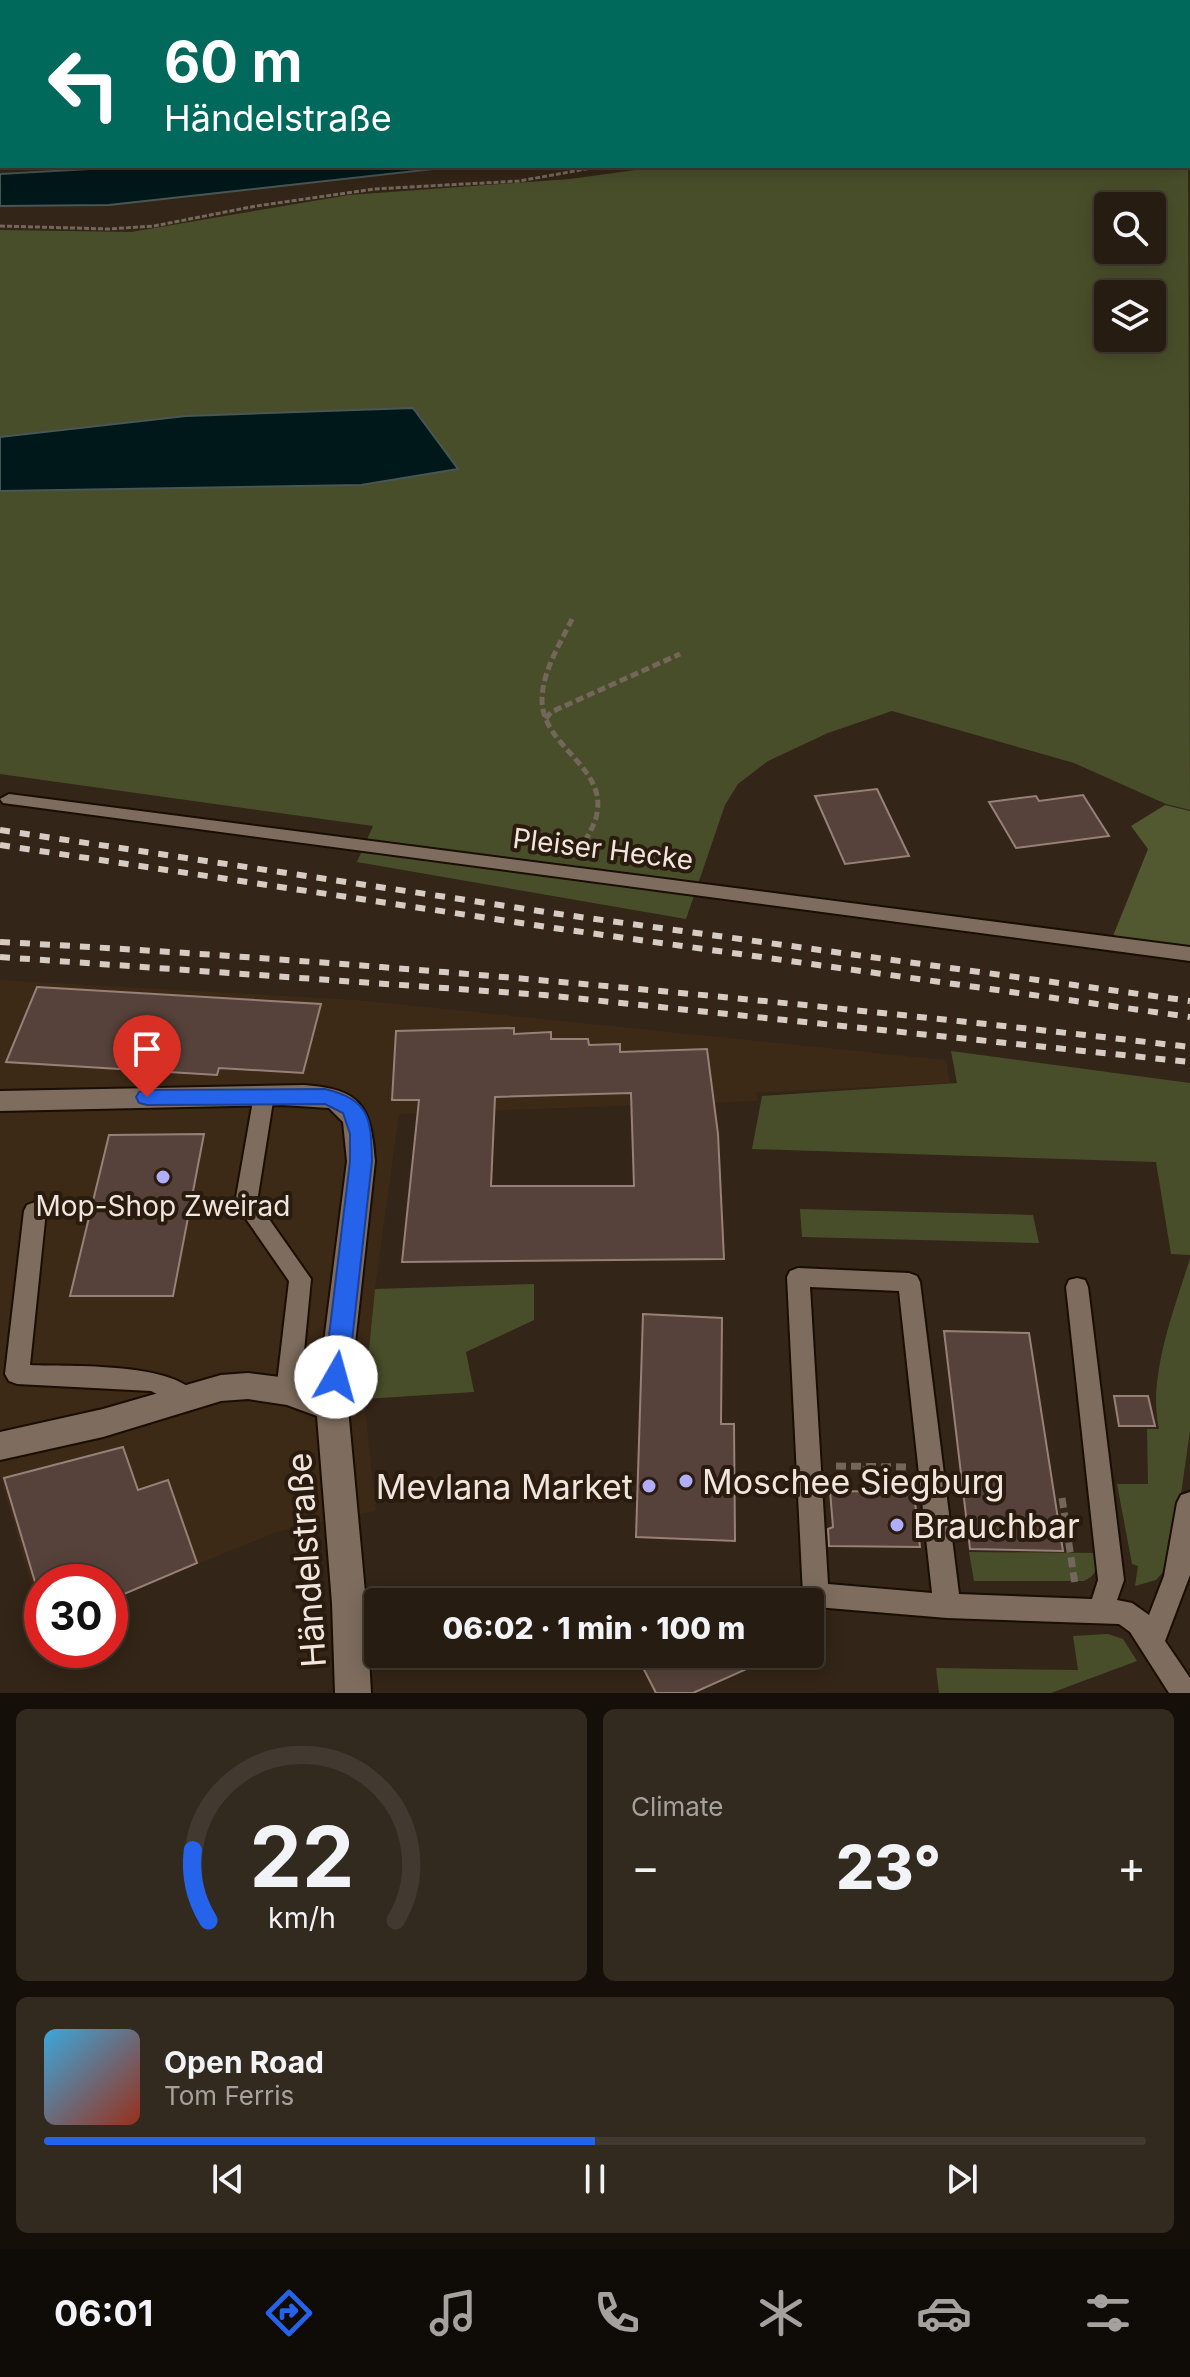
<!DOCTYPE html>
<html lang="en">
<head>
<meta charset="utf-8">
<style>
	:root { --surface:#261c11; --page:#32291f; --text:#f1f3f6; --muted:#a4a19f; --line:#423a31; --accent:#2563eb }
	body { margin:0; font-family:Inter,sans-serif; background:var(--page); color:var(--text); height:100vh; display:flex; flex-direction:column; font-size:30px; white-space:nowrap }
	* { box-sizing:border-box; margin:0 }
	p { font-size:26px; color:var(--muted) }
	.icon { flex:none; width:44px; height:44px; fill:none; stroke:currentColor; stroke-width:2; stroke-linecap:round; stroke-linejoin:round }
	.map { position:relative; height:1693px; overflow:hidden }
	.side { display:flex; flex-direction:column; gap:16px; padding:16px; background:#150f09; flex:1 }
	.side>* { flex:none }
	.hud { position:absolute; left:0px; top:0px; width:1190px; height:168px; box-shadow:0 4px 20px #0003,0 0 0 2px var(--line); background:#00695c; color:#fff; overflow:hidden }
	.tools { position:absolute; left:1094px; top:192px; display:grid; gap:16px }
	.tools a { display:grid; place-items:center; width:72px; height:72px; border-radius:8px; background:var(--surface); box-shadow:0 4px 20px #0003,0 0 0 2px var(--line); font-size:40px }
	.speed { position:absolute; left:24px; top:1564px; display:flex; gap:16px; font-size:40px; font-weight:700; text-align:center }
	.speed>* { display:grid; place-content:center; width:104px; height:104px; border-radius:50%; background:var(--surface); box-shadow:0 4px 20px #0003,0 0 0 2px var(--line); line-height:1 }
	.speed .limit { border:12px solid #d22; background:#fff; color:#111 }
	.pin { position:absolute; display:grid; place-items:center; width:68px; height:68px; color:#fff; margin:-82px -34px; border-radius:50% 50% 50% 0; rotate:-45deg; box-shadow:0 0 8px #0007 }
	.pin .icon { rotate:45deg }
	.me { position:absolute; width:88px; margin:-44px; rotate:7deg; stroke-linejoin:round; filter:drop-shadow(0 0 6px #0008) }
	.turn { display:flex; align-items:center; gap:28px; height:168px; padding:0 32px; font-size:36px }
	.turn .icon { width:104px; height:104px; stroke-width:2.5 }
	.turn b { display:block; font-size:56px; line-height:68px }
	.big { font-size:60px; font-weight:800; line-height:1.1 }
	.side .tile { flex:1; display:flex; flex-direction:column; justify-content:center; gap:12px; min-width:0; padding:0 28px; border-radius:12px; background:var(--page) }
	.side .dial { align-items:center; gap:0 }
	.dial svg { height:208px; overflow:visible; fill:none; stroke:var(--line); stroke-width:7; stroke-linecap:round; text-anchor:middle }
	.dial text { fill:var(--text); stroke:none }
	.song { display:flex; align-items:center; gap:24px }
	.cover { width:96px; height:96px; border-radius:12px; background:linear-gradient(135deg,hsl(200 70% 55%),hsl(10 70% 35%)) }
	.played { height:8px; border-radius:4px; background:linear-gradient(90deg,var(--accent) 50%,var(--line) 50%) }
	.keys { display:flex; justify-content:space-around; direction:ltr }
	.heat { display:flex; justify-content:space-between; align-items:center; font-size:44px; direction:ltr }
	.side .tiles { flex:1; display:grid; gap:16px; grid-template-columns:1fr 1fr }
	.tile:last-child { grid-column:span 2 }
	.trip { position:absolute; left:364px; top:1588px; width:460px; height:80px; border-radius:8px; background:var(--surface); box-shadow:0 4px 20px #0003,0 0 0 2px var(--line); font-weight:800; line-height:80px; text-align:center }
	.menu { display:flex; height:128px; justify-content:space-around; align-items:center; background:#0f0b07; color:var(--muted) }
	.menu .icon { width:56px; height:56px }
	.menu .active { color:var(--accent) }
	.menu b { font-size:36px; color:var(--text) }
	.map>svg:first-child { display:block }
	.built { fill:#3c2916 }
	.industrial { fill:#3a2a34 }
	.green { fill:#494e2a; fill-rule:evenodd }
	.forest { fill:#525830 }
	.water { fill:#00181a; stroke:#485655; stroke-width:2 }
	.building { fill:#56423a; stroke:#988078; stroke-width:2; fill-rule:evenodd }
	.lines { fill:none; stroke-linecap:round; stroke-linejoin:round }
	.service-casing { stroke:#1a0d03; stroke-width:4 }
	.minor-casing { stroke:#1a0d03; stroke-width:4 }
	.motorway-casing { stroke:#1a0d03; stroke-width:4 }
	.path-far2 { stroke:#73665a; stroke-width:3; stroke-dasharray:5 2; stroke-linecap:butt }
	.path-far1 { stroke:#73665a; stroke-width:5; stroke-dasharray:8 4; stroke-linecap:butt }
	.path { stroke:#73665a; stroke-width:7; stroke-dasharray:10 5; stroke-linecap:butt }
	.service { fill:#7e6d5e; fill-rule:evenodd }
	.minor { fill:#7e6d5e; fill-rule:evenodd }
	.motorway { fill:#73a060; fill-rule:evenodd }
	.rail { stroke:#d6ccc3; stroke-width:6; stroke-dasharray:10 10; stroke-linecap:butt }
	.route { fill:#2563eb; stroke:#184099; stroke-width:2 }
	.poi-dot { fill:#b0aefa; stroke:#291b0e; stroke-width:3 }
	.labels { text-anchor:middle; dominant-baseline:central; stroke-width:8; stroke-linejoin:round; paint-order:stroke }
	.street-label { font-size:28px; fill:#f0e6de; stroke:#291b0e }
	.poi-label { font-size:28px; fill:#f0e6de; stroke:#291b0e }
	.near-poi-label { font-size:34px; fill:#f0e6de; stroke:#291b0e; text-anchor:start }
	.near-street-label { font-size:34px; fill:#f0e6de; stroke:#291b0e }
</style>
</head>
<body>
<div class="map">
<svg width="1190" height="1693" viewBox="0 0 1190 1693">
	<rect width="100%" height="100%" fill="#332517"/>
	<path class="built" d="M0 980 357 1000 946 1060 950 1083 756 1093 758 1101 399 1114 375 1289 364 1399 376 1511 277 1532 110 1600V1582H42V1623L0 1476Z"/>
	<path class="industrial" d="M785 0H1190V22L1188 2Z"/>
	<path class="green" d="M0 0H475V2H2V14Z
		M1188 146 1190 810 1166 804 1074 763 892 711 828 733 768 761 738 784 725 805 686 919 357 862 373 826 0 774V491L361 485 457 469 412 408 186 416 0 437V230L131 232 349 195 570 179 664 166H1188ZM1108 206H1152V250H1108ZM1108 294H1152V338H1108Z
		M951 1051 1190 1083V1255L1171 1254 1156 1162 752 1149 762 1096 957 1083Z
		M800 1209 1033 1215 1039 1243 802 1237Z
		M1190 1258V1431L1171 1563 1156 1580 1135 1586 1138 1566 1132 1564 1117 1484H1148L1147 1429H1159C1147 1377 1175 1308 1190 1258Z
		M534 1284V1320L466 1352 474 1392 364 1399 375 1289Z
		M969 1552 1099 1553C1100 1565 1096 1576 1084 1581H974Z
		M1108 1634 1123 1639 1137 1661 1051 1693H939L936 1668 1078 1670 1073 1636Z"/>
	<path class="forest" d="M1165 805 1190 811V947L1113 936 1148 849 1131 826Z"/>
	<path class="water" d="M144 166H460L109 205 0 206V174Z
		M413 408 458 469 361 485 0 491V437L186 416Z"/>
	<path class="building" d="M877 789 909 856 845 864 815 796Z
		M1083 795 1109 836 1016 848 989 802 1036 796 1039 801Z
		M37 987 321 1004 303 1073 219 1068 217 1075 6 1062Z
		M514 1028V1034L551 1032V1039H588L589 1045 620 1044V1052L707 1049 718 1134 724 1259 402 1262 419 1100H392L396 1031ZM631 1093 634 1186H491L495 1097Z
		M204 1134 173 1296H70L109 1135Z
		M643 1314 722 1318 721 1424H734L735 1541 636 1537Z
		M944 1331 1029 1333 1063 1551 970 1549Z
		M1114 1396H1148L1155 1426H1119Z
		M123 1447 138 1490 168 1480 197 1563 110 1600V1582H35L4 1478Z
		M830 1491 914 1492 920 1547 829 1546 828 1529 833 1527Z
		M636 1654H780L693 1693H656Z"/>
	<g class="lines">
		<defs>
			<path id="service" d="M9 794 1190 947V961L3 803 0 799Z
				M264 1087 271 1090 274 1095 257 1202 311 1279 300 1392 296 1399 288 1402 280 1399 276 1392 289 1281 235 1203 254 1095 257 1090Z
				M35 1202 43 1205 46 1211 30 1365C68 1367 181 1361 199 1399L195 1406 187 1409 151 1391 17 1384 9 1381 5 1374 24 1211 27 1205Z
				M798 1268 909 1273 917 1276 920 1282 959 1594 1092 1599 1098 1580 1066 1287 1069 1280 1077 1278 1085 1280 1088 1287 1124 1580 1117 1600 1132 1603 1149 1615 1164 1576 1177 1503 1181 1495 1190 1492V1575L1165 1641 1190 1678V1693H1169L1130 1632 1119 1624 947 1618 816 1607 806 1602 803 1595 787 1277 790 1271ZM810 1287 899 1291 932 1593 828 1584Z"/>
			<path id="minor" d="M1123 0H1139L1140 2H1124Z
				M1188 3H1190V11H1188Z
				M304 1085C361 1089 371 1106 375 1161L348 1408 366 1603 371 1693H335L332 1603 317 1416 287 1405 248 1399 221 1401 103 1437 0 1460V1432L103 1409 221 1375 248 1373 288 1378 318 1389 347 1161 343 1122 329 1108 283 1105 0 1111V1091Z"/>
			<path id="motorway" d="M0 45H2V53H0Z
				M1188 56H1190V64H1188Z"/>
		</defs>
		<use href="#service" class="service-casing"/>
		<use href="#minor" class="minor-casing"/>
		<use href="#motorway" class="motorway-casing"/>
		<path class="path-far2" d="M0 226 109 229 154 226 256 206 374 189 519 181 603 166"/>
		<path class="path-far1" d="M572 619C560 644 542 672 542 700 542 746 606 766 597 813 595 827 584 840 579 853
			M546 719 551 712 680 654"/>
		<path class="path" d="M836 1466 906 1467
			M866 1466 869 1491
			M1062 1498 1075 1584"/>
		<use href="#service" class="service"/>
		<use href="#minor" class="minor"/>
		<use href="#motorway" class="motorway"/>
		<path class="rail" d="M0 830 566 915 1190 1001
			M0 845 561 929 1190 1017
			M0 942C398 963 794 1001 1190 1047
			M0 957 544 995 1190 1062"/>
	</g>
	<path class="route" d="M325 1089C370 1100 371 1118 372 1161L348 1377 344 1384 336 1387 327 1384 324 1377 350 1161V1134L343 1113 325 1104 147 1105 139 1103 136 1097 139 1092 147 1090Z"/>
	<g class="poi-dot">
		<circle cx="163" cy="1177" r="8"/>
		<circle cx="686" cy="1481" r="8"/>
		<circle cx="649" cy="1486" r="8"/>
		<circle cx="897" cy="1525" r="8"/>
	</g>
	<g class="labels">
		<g class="street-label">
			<text transform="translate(603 849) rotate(7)">Pleiser Hecke</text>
		</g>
		<g class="poi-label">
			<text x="163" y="1206">Mop-Shop Zweirad</text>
		</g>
		<g class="near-poi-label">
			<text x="702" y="1481">Moschee Siegburg</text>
			<text x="633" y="1486" text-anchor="end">Mevlana Market</text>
			<text x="913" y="1525">Brauchbar</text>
		</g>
		<g class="near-street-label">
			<text transform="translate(306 1560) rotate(-94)">Händelstraße</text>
		</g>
	</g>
</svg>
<div class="tools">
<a><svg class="icon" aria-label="search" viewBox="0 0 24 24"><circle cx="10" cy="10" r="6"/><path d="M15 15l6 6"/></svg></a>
<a><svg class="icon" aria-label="layers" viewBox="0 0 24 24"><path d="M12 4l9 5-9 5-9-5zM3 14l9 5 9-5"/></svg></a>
</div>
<div class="speed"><div class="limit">30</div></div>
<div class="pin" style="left:147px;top:1097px;background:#d93025"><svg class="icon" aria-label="arrive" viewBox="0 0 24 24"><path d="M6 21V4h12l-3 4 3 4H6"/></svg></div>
<svg class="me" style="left:336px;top:1377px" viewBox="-20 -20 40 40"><circle r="19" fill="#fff"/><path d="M0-13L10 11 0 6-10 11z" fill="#2563eb"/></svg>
<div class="trip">06:02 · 1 min · 100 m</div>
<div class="hud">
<div class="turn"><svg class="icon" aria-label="left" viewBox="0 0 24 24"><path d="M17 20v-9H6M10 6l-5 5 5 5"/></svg><div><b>60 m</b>Händelstraße</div></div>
</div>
</div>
<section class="side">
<div class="tiles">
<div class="tile dial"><svg viewBox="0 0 100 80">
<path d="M14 69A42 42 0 1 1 86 69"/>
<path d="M14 69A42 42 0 0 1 8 42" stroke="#2563eb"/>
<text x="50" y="56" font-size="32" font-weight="700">22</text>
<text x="50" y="72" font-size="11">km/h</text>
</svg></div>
<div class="tile"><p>Climate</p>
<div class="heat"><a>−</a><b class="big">23°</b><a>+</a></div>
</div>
<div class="tile">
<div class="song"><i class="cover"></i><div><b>Open Road</b><p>Tom Ferris</p></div></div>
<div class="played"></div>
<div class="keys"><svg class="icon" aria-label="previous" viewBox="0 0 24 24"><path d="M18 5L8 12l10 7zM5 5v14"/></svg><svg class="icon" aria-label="pause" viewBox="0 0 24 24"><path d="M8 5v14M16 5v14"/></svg><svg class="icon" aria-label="next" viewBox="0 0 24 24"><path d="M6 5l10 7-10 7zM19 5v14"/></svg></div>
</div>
</div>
</section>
<nav class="menu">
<b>06:01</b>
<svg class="icon active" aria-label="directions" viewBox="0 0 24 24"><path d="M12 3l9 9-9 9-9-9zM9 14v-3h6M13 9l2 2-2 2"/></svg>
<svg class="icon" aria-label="music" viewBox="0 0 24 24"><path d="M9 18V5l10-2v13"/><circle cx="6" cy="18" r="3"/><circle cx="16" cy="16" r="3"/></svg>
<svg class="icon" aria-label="phone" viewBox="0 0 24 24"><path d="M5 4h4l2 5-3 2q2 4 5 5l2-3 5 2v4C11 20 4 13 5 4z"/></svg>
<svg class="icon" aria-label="climate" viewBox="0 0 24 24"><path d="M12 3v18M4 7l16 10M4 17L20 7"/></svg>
<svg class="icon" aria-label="car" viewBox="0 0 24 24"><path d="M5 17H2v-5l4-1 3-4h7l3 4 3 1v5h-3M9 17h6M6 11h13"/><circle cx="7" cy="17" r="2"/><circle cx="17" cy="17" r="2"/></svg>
<svg class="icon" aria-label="filters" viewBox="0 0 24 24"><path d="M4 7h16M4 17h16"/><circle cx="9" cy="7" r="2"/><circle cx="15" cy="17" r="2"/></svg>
</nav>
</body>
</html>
